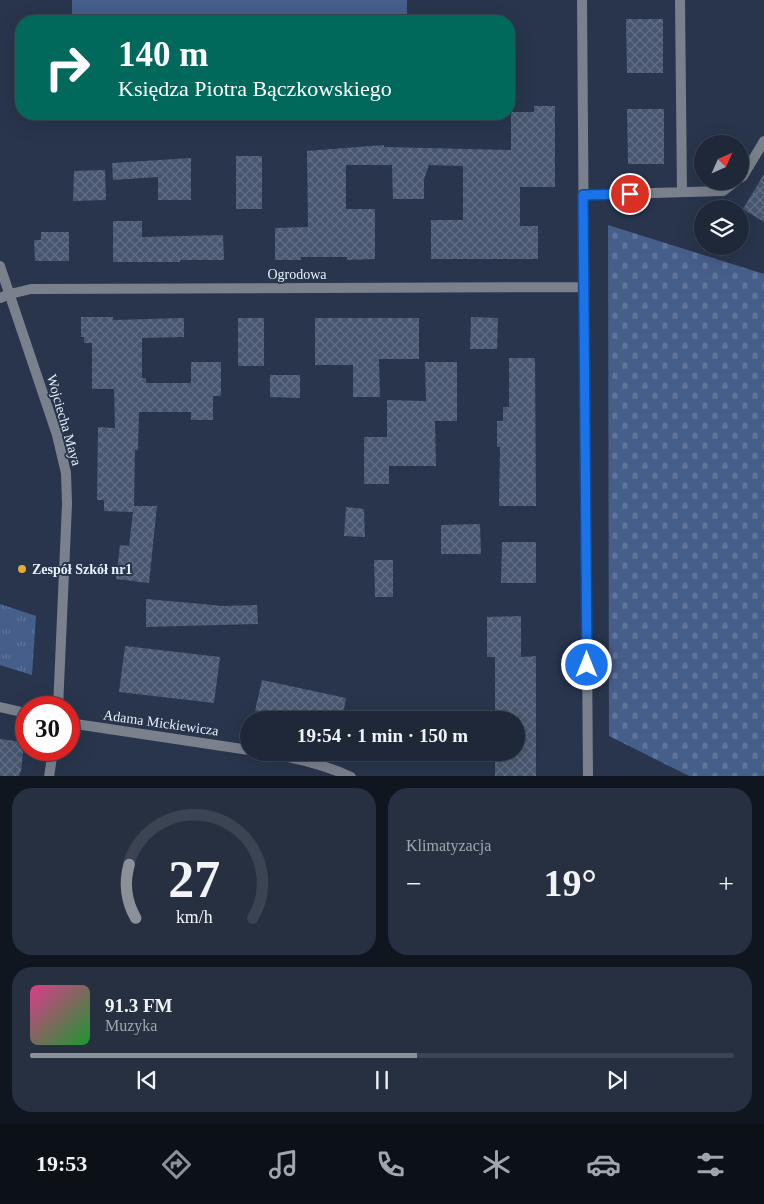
<!DOCTYPE html>
<html lang="pl">
<head>
<meta charset="utf-8">
<style>
	:root { --surface:#1e2839; --page:#263041; --text:#f1f3f6; --muted:#a1a6ae; --line:#3c4453; --accent:#8c9099 }
	body { margin:0; font-family:"Times New Roman",serif; background:var(--page); color:var(--text); height:100vh; display:flex; flex-direction:column; font-size:19px; white-space:nowrap }
	* { box-sizing:border-box; margin:0 }
	p { font-size:16px; color:var(--muted) }
	.icon { flex:none; width:28px; height:28px; fill:none; stroke:currentColor; stroke-width:2; stroke-linecap:round; stroke-linejoin:round }
	.map { position:relative; height:776px; overflow:hidden }
	.sheet { display:flex; flex-direction:column; gap:12px; padding:12px; background:#10161f; flex:1 }
	.sheet>* { flex:none }
	.top-card { position:absolute; left:15px; top:15px; width:500px; height:105px; border-radius:20px; box-shadow:0 5px 20px #0002,0 0 0 1px var(--line); background:#00695c; color:#fff; overflow:hidden }
	.needle { width:32px; rotate:45deg }
	.tools { position:absolute; left:694px; top:135px; display:grid; gap:10px }
	.tools a { display:grid; place-items:center; width:55px; height:55px; border-radius:50%; background:var(--surface); box-shadow:0 5px 20px #0002,0 0 0 1px var(--line); font-size:25px }
	.speed { position:absolute; left:15px; top:696px; display:flex; gap:10px; font-size:25px; font-weight:700; text-align:center }
	.speed>* { display:grid; place-content:center; width:65px; height:65px; border-radius:50%; background:var(--surface); box-shadow:0 5px 20px #0002,0 0 0 1px var(--line); line-height:1 }
	.speed .limit { border:8px solid #d22; background:#fff; color:#111 }
	.pin { position:absolute; display:grid; place-items:center; width:42px; height:42px; color:#fff; margin:-21px; border:2px solid #fff; border-radius:50%; box-shadow:0 1px 5px #0007 }
	.me { position:absolute; width:55px; margin:-28px; rotate:0deg; stroke-linejoin:round; filter:drop-shadow(0 0 4px #0008) }
	.turn { display:flex; align-items:center; gap:18px; height:105px; padding:0 20px; font-size:22px }
	.turn .icon { width:65px; height:65px; stroke-width:2.5 }
	.turn b { display:block; font-size:35px; line-height:42px }
	.big { font-size:38px; font-weight:700; line-height:1.1 }
	.sheet .widget { flex:1; display:flex; flex-direction:column; justify-content:center; gap:8px; min-width:0; padding:0 18px; border-radius:20px; background:var(--page) }
	.sheet .dial { align-items:center; gap:0 }
	.dial svg { height:130px; overflow:visible; fill:none; stroke:var(--line); stroke-width:7; stroke-linecap:round; text-anchor:middle }
	.dial text { fill:var(--text); stroke:none }
	.song { display:flex; align-items:center; gap:15px }
	.cover { width:60px; height:60px; border-radius:8px; background:linear-gradient(135deg,hsl(330 70% 55%),hsl(130 70% 35%)) }
	.played { height:5px; border-radius:2px; background:linear-gradient(90deg,var(--accent) 55%,var(--line) 55%) }
	.keys { display:flex; justify-content:space-around; direction:ltr }
	.heat { display:flex; justify-content:space-between; align-items:center; font-size:28px; direction:ltr }
	.sheet .tiles { flex:1; display:grid; gap:12px; grid-template-columns:1fr 1fr }
	.widget:last-child { grid-column:span 2 }
	.trip { position:absolute; left:240px; top:711px; width:285px; height:50px; border-radius:25px; background:var(--surface); box-shadow:0 5px 20px #0002,0 0 0 1px var(--line); font-weight:700; line-height:50px; text-align:center }
	.menu { display:flex; height:80px; justify-content:space-around; align-items:center; background:#0c1017; color:var(--muted) }
	.menu .icon { width:35px; height:35px }
	.menu .on { color:var(--accent) }
	.menu b { font-size:22px; color:var(--text) }
	.map>svg:first-child { display:block }
	.grass { fill:#465e8a }
	.cemetery { fill:url(#cemetery-stones) }
	.park { fill:url(#park-tufts) }
	.building { fill:url(#building-cross-hatch) }
	.lines { fill:none; stroke-linecap:round; stroke-linejoin:round }
	.lane { stroke:#7a818d; stroke-width:10 }
	.street { stroke:#7a818d; stroke-width:10 }
	.route-casing { stroke:#114b97; stroke-width:12 }
	.route { stroke:#1a73e8; stroke-width:9 }
	.poi-dot { fill:#e5ad35; stroke:#28354c; stroke-width:2 }
	.labels { text-anchor:middle; dominant-baseline:central; stroke-width:4; stroke-linejoin:round; paint-order:stroke }
	.street-label { font-size:14px; fill:#e9f0fc; stroke:#28354c }
	.poi-label { font-size:14px; font-weight:bold; fill:#e9f0fc; stroke:#28354c; text-anchor:start }
</style>
</head>
<body>
<div class="map">
<svg width="764" height="777" viewBox="0 0 764 777">
	<defs>
		<pattern id="cemetery-stones" width="16" height="16" patternUnits="userSpaceOnUse" patternTransform="scale(1.25)"><rect width="16" height="16" fill="#465e8a"/><path d="M2 7V4a2 2 0 0 1 4 0v3zM10 15v-3a2 2 0 0 1 4 0v3z" fill="#61759b"/></pattern>
		<pattern id="park-tufts" width="24" height="20" patternUnits="userSpaceOnUse" patternTransform="scale(1.25)"><rect width="24" height="20" fill="#465e8a"/><path d="M3 7l-1-3M5 7V3M7 7l1-3M15 17l-1-3M17 17v-4M19 17l1-3" fill="none" stroke="#61759b"/></pattern>
		<pattern id="building-cross-hatch" width="8" height="8" patternUnits="userSpaceOnUse" patternTransform="scale(1.25)"><rect width="8" height="8" fill="#48566f"/><path d="M0 0l8 8M0 8l8-8" fill="none" stroke="#626f84"/></pattern>
	</defs>
	<rect width="100%" height="100%" fill="#28354c"/>
	<path class="grass" d="M72 0H407V21H72Z"/>
	<path class="cemetery" d="M608 225 764 274V776H689L609 736Z"/>
	<path class="park" d="M0 604 36 616 32 675 0 665Z"/>
	<path class="building" d="M626 19H663V73H627Z
		M534 106H555V187H520V226H538V259H431V220H463V166L429 165 424 179V199H393L392 165H346V209H375V259L347 260V257H301V260H275V228L308 227 307 151 384 145V147L511 150V112H534Z
		M627 109H664V164H628Z
		M236 156H262V209H236Z
		M191 158V200H158V177L113 180 112 163Z
		M105 170 106 200 73 201 74 171Z
		M764 174V222L743 209Z
		M113 221H142V237L223 235 224 260H180V262H113Z
		M41 232H69V261H35L34 240H41Z
		M81 317H113V320L184 318V337L142 338V378H146V383H191V362H221V396H213V420H191V412H139L138 450H135L134 506H157L149 583 116 579 120 545 129 546 133 512 104 511V500H97L98 427 115 428 114 389H92V343H84V337H81Z
		M471 317 498 318 497 349H470Z
		M238 318H264V366H238Z
		M315 318H419V359H379L380 397H353V365H315Z
		M509 358H535L536 506H499L500 447H497V421H503V407H509Z
		M425 362H457V421H435L436 466H389V484H364V437H387V400L426 401Z
		M270 375H300V398L270 397Z
		M346 507 364 509 365 537 344 536Z
		M480 524 481 554H441V525Z
		M502 542H536V583H501Z
		M374 560H393V597H375Z
		M146 599 224 606 257 605 258 624 146 627Z
		M521 616V657L536 656V777H495V752H516V720H495V657H487V617Z
		M125 646 220 657 214 703 119 692Z
		M262 680 346 698 342 720H296L255 711Z
		M0 739 24 742 21 772H20L19 777H0Z"/>
	<g class="lines">
		<path class="lane" d="M0 298 10 294"/>
		<path class="street" d="M582 0 588 777
			M680 0 682 192
			M740 178 743 176 764 141
			M583 195 723 191 736 181
			M0 266 57 435 66 473 67 504 58 708
			M10 294 31 289 584 287
			M0 707 26 713
			M69 723 249 750
			M264 752C293 758 324 764 351 777
			M49 777 53 750"/>
	</g>
	<g class="lines">
		<defs>
			<path id="route" d="M587 665 583 195 630 194"/>
		</defs>
		<use href="#route" class="route-casing"/>
		<use href="#route" class="route"/>
	</g>
	<circle class="poi-dot" cx="22" cy="569" r="5"/>
	<g class="labels">
		<g class="street-label">
			<text x="297" y="274">Ogrodowa</text>
			<text transform="translate(64 420) rotate(74)">Wojciecha Maya</text>
			<text transform="translate(161 723) rotate(8)">Adama Mickiewicza</text>
		</g>
		<g class="poi-label">
			<text x="32" y="569">Zespół Szkół nr1</text>
		</g>
	</g>
</svg>
<div class="tools">
<a><svg class="needle" viewBox="-14 -14 28 28"><path d="M0-13l5 13h-10z" fill="#e53935"/><path d="M0 13l5-13h-10z" fill="#a1a6ae"/></svg></a>
<a><svg class="icon" aria-label="layers" viewBox="0 0 24 24"><path d="M12 4l9 5-9 5-9-5zM3 14l9 5 9-5"/></svg></a>
</div>
<div class="speed"><div class="limit">30</div></div>
<div class="pin" style="left:630px;top:194px;background:#d93025"><svg class="icon" aria-label="arrive" viewBox="0 0 24 24"><path d="M6 21V4h12l-3 4 3 4H6"/></svg></div>
<svg class="me" style="left:587px;top:665px" viewBox="-20 -20 40 40"><circle r="17" fill="#1a73e8" stroke="#fff" stroke-width="3"/><path d="M0-11L8 9 0 5-8 9z" fill="#fff"/></svg>
<div class="trip">19:54 · 1 min · 150 m</div>
<div class="top-card">
<div class="turn"><svg class="icon" aria-label="right" viewBox="0 0 24 24"><path d="M7 20v-9h11M14 6l5 5-5 5"/></svg><div><b>140 m</b>Księdza Piotra Bączkowskiego</div></div>
</div>
</div>
<section class="sheet">
<div class="tiles">
<div class="widget dial"><svg viewBox="0 0 100 80">
<path d="M14 69A42 42 0 1 1 86 69"/>
<path d="M14 69A42 42 0 0 1 10 36" stroke="#8c9099"/>
<text x="50" y="56" font-size="32" font-weight="700">27</text>
<text x="50" y="72" font-size="11">km/h</text>
</svg></div>
<div class="widget"><p>Klimatyzacja</p>
<div class="heat"><a>−</a><b class="big">19°</b><a>+</a></div>
</div>
<div class="widget">
<div class="song"><i class="cover"></i><div><b>91.3 FM</b><p>Muzyka</p></div></div>
<div class="played"></div>
<div class="keys"><svg class="icon" aria-label="previous" viewBox="0 0 24 24"><path d="M18 5L8 12l10 7zM5 5v14"/></svg><svg class="icon" aria-label="pause" viewBox="0 0 24 24"><path d="M8 5v14M16 5v14"/></svg><svg class="icon" aria-label="next" viewBox="0 0 24 24"><path d="M6 5l10 7-10 7zM19 5v14"/></svg></div>
</div>
</div>
</section>
<nav class="menu">
<b>19:53</b>
<svg class="icon on" aria-label="directions" viewBox="0 0 24 24"><path d="M12 3l9 9-9 9-9-9zM9 14v-3h6M13 9l2 2-2 2"/></svg>
<svg class="icon" aria-label="music" viewBox="0 0 24 24"><path d="M9 18V5l10-2v13"/><circle cx="6" cy="18" r="3"/><circle cx="16" cy="16" r="3"/></svg>
<svg class="icon" aria-label="phone" viewBox="0 0 24 24"><path d="M5 4h4l2 5-3 2q2 4 5 5l2-3 5 2v4C11 20 4 13 5 4z"/></svg>
<svg class="icon" aria-label="climate" viewBox="0 0 24 24"><path d="M12 3v18M4 7l16 10M4 17L20 7"/></svg>
<svg class="icon" aria-label="car" viewBox="0 0 24 24"><path d="M5 17H2v-5l4-1 3-4h7l3 4 3 1v5h-3M9 17h6M6 11h13"/><circle cx="7" cy="17" r="2"/><circle cx="17" cy="17" r="2"/></svg>
<svg class="icon" aria-label="filters" viewBox="0 0 24 24"><path d="M4 7h16M4 17h16"/><circle cx="9" cy="7" r="2"/><circle cx="15" cy="17" r="2"/></svg>
</nav>
</body>
</html>
